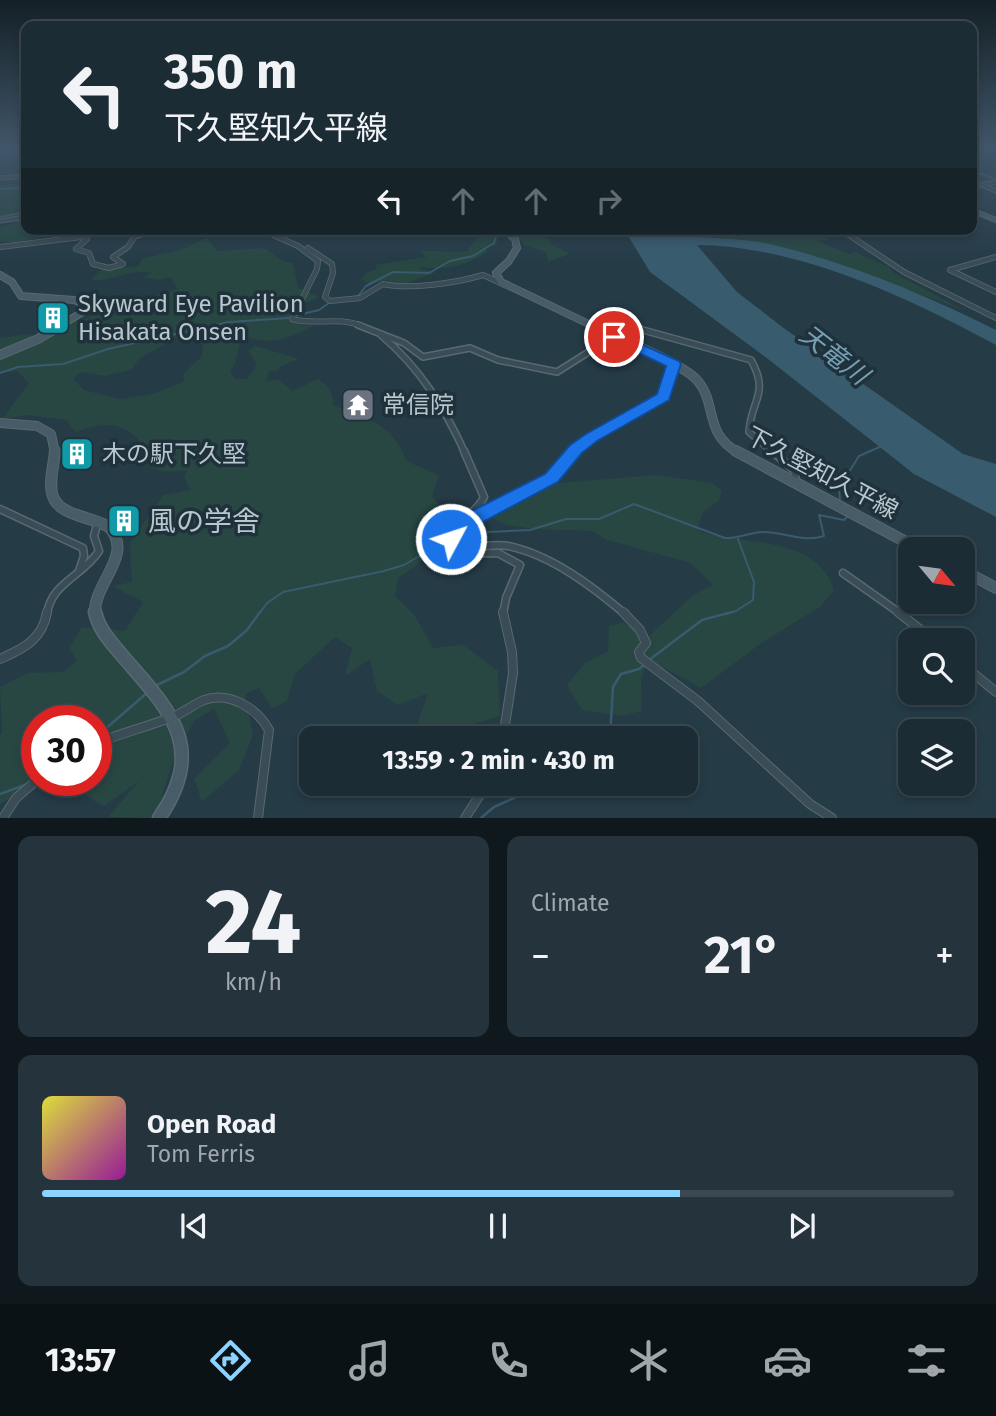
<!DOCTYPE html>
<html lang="en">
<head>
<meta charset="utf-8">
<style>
	:root { --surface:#1c2c34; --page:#25343c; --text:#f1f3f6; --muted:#a0a7ac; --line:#3a484f; --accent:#8cd4ff }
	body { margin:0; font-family:"Fira Sans","Noto Sans JP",sans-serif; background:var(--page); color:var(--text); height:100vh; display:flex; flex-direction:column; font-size:26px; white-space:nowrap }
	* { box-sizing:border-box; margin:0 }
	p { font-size:23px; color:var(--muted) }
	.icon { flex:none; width:38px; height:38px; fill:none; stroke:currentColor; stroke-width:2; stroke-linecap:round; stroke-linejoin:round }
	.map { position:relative; height:818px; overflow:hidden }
	.side { display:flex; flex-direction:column; gap:18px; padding:18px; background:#0f181d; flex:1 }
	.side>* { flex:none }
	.top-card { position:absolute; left:21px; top:21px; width:956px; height:214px; border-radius:14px; box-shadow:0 4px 10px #0003,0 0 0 2px var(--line); background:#1c2c34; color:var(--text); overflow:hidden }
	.needle { width:46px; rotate:119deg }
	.tools { position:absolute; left:898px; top:537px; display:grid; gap:14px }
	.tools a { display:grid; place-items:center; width:77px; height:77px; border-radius:14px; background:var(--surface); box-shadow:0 4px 10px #0003,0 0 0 2px var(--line); font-size:35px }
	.speed { position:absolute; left:21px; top:705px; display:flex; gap:14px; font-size:35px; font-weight:700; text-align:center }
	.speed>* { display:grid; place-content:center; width:91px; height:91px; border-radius:50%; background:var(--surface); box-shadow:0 4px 10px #0003,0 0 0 2px var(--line); line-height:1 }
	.speed .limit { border:10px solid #d22; background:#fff; color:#111 }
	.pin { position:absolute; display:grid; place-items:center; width:60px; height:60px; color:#fff; margin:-30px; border:4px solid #fff; border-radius:50%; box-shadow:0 2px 7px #0007 }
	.me { position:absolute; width:77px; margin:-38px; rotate:50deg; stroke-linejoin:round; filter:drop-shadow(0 0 5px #0008) }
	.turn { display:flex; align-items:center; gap:24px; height:147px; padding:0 28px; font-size:32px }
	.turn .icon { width:91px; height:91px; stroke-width:2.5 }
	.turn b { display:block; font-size:49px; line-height:60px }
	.lanes { display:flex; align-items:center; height:66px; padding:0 28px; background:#0003; justify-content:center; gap:35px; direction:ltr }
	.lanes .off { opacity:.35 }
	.big { font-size:52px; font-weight:700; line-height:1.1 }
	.side .card { flex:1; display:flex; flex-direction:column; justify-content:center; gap:10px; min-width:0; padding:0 24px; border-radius:14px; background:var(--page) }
	.side .dial { align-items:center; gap:0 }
	.dial b { font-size:91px; line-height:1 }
	.song { display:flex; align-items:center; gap:21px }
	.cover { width:84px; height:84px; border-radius:10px; background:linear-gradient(135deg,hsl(60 70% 55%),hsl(300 70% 35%)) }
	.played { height:7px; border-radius:4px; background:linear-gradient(90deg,var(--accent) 70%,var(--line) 70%) }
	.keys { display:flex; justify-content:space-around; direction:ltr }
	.heat { display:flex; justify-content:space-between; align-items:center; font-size:38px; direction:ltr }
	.side .tiles { flex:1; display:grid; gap:18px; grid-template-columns:1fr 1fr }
	.card:last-child { grid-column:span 2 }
	.trip { position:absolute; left:299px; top:726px; width:399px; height:70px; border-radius:14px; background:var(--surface); box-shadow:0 4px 10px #0003,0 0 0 2px var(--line); font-weight:700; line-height:70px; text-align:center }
	.tabs { display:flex; height:112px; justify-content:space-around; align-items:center; background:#0b1215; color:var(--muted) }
	.tabs .icon { width:49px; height:49px }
	.tabs .current { color:var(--accent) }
	.tabs b { font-size:32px; color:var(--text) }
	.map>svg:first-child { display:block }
	.green { fill:#284743; fill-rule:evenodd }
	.water { fill:#385b6e }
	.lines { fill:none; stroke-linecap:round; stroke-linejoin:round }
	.stream-far1 { stroke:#385b6e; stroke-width:2 }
	.stream { stroke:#385b6e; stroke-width:2.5 }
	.street-far4-casing { stroke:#596972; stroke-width:5 }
	.street-far3-casing { stroke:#596972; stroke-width:6 }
	.street-far2-casing { stroke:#596972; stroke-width:8 }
	.street-far1-casing { stroke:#596972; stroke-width:9 }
	.street-casing { stroke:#596972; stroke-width:10 }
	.secondary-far4-casing { stroke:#596972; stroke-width:6 }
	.secondary-far3-casing { stroke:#596972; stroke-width:8 }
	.secondary-far2-casing { stroke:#596972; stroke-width:10 }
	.secondary-far1-casing { stroke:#596972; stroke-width:12 }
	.secondary-casing { stroke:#596972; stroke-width:15 }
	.street-far4 { stroke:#3a4c55; stroke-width:3.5 }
	.street-far3 { stroke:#3a4c55; stroke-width:4.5 }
	.street-far2 { stroke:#3a4c55; stroke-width:5 }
	.street-far1 { stroke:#3a4c55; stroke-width:6 }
	.street { stroke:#3a4c55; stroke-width:8 }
	.secondary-far4 { stroke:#485c68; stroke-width:4.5 }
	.secondary-far3 { stroke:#485c68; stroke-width:6 }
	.secondary-far2 { stroke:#485c68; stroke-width:8 }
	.secondary-far1 { stroke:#485c68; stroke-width:10 }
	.secondary { stroke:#485c68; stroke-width:12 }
	.route { fill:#1a73e8; stroke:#114b97; stroke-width:2 }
	.labels { text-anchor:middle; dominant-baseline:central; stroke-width:7; stroke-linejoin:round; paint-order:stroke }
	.poi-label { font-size:24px; fill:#b8c6ce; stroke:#1f313b; text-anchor:start }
	.street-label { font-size:24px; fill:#b8c6ce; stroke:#1f313b }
	.water-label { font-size:26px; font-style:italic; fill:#769fb3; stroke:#1f313b }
	.near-poi-label { font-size:28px; fill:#b8c6ce; stroke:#1f313b; text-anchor:start }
</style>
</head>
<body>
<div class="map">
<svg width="996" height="818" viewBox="0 0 996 818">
	<rect width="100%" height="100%" fill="#253b46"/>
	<path class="green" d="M26 183V229H118L96 238 62 233 13 243 0 241V228L15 223 12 217 0 218V185Z
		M486 229 500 230 496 246 486 247 487 252C465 266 448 271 422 267L419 269 436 272 398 287 386 280 370 284 361 279 368 272 377 269 375 265 426 257 421 251C438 250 452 254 469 251L468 248Z
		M691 229H829L833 234 824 236 829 240 816 241 850 254 855 252 889 267 894 273 965 311 846 266 773 245 699 237Z
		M514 233 536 234 551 239 549 243 570 254 548 262 546 252 525 245Z
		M207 238 217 251 264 248 283 261 293 263 298 288 318 296 316 299 295 306 288 321 313 326C290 338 274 345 249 338L240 343 235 364 230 371 235 379H247L257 365 248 350 256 346 299 359 281 366 278 371H269L267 381 279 380 292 391 318 379C328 385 334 393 333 405 373 422 388 420 408 462L439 475 432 497 453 516 418 545 421 562 398 578 395 596 415 616 433 648 463 645 498 671 500 716 426 738 416 728 428 693 398 705 377 691 370 659 345 676 352 648 335 637 295 674 287 701 272 708 259 688 245 694 253 735 239 770 202 802 194 779 230 743 214 709 194 721 173 762 159 805 150 818 108 817 139 781 104 806 73 788 32 787 0 804V735L2 733 0 687 28 673 63 672 77 661 69 648 82 627 125 631 143 602 112 586 132 582 130 543 163 495 190 490 184 477 187 471C157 472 143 474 139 440 117 419 103 424 75 432L67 420 27 415 2 419 29 383 17 371 0 373V338L29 334 47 340 75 321 89 318 93 313H86L97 306 138 300 178 289 170 277 158 280 144 277 152 273C131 268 111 282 91 280L101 270 138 266 143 258 180 250ZM175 338 203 344 202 356 183 374 184 382 149 395 119 399 84 390 73 379 80 372 105 376 131 370 139 359ZM37 721H96V780H37Z
		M656 475 712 483 722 490 719 501 703 512 697 528 701 532C745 545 818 536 834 590L821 606 763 642 701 688 648 659 641 680 642 711 621 716 582 710 567 685 585 663 608 651 609 626 623 622 649 636 692 596 713 585 691 563 607 540 592 531 534 529 506 525 489 516 499 497 522 486Z"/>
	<path class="water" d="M624 229H691L699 237C723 239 750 239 774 245 852 264 924 294 996 330V345C907 297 799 246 697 245L737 292 785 329 963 454 996 464V517L914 474 768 359 650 272Z"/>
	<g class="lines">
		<path class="stream-far1" d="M971 170 996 179
			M0 189 26 188
			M0 217 26 212
			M358 296 366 286 393 272 429 273 450 261 473 256 494 243 498 229
			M298 315 319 310 329 303
			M0 373 18 367 63 364 108 349 229 322 288 318
			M840 501 839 488 859 456 882 446
			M457 538 488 532 530 530 566 519H599L634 504 725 538C739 539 750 532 763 532 785 532 803 543 824 536L819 515 844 520 848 516
			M259 614 267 603 283 592 384 571 404 565 428 551
			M726 614 736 611 753 600 754 582 738 539"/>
		<path class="stream" d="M649 660 702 620 732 612
			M155 686 184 672 205 656 228 646 247 630 260 612
			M96 737 148 692
			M610 738 613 687 621 674 639 669 645 664
			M0 794 25 785
			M481 818 494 807 545 784"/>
		<defs>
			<path id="street-far4" d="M0 152 26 155
				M26 167 21 169 26 170
				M0 178 26 176
				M984 186 996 191
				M971 187 996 182
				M0 221 26 217"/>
			<path id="street-far3" d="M260 229 298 246 318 261 317 269 292 319C318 326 337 316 362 326
				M840 229 904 272 996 318
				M0 247 81 237 87 239 76 249 89 253 93 264 109 268 123 264 113 257 128 247 135 236 163 229
				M308 248 332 264 333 273 325 297 330 301 360 298 383 284C409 290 456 283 483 275L507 286
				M950 270 996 292
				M950 270 996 257
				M605 326 616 322 631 326"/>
			<path id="street-far2" d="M358 325 404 343 423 357 470 348 498 360 557 372 614 336
				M625 325 751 360C770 394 751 399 749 432L774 453
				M599 329 610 325
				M381 335C420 368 444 407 465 453
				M573 453 592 438 664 397 674 364"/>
			<path id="street-far1" d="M464 451 484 497C474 519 445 522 433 544L435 550 443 554 498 553 520 565 506 598 503 614
				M574 451 552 478 457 527 452 531 451 539C467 554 489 542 508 546 551 555 592 586 625 614
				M772 451 794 470 796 482
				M0 509 83 548 84 556 79 571
				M433 547 451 540
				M843 573 901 614
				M47 614C51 583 83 576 99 551L94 536 98 521"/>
			<path id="street" d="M623 612 640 630 646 643 639 652 641 658 698 701 810 804 832 818
				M898 612 933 640
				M0 659C23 649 43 639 47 612
				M962 664 996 692
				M503 738 513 673 512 652 503 612
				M96 743C120 734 145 727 170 718 182 714 192 705 204 700 229 691 257 708 269 730L258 818
				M3 818 16 798 37 780
				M465 818 487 784"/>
			<path id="secondary-far4" d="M971 210 996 220"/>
			<path id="secondary-far3" d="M504 229 515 239 517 248 509 261 496 273 501 282 593 326
				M0 275 12 282 21 296 74 300 87 305 83 312 59 326"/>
			<path id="secondary-far2" d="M590 325C613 336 682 363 697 380 718 404 703 434 739 453
				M0 355 38 339 62 325
				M0 423 37 426 51 434 55 453"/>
			<path id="secondary-far1" d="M55 451C52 480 41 504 77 515 88 519 99 521 109 527 135 555 93 583 95 614
				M736 451 921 550
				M962 570 996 588"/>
			<path id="secondary" d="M95 612C99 629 109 640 120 653 166 707 210 745 159 818"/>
		</defs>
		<use href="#street-far4" class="street-far4-casing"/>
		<use href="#street-far3" class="street-far3-casing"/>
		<use href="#street-far2" class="street-far2-casing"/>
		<use href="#street-far1" class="street-far1-casing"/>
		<use href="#street" class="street-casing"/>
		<use href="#secondary-far4" class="secondary-far4-casing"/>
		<use href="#secondary-far3" class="secondary-far3-casing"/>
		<use href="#secondary-far2" class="secondary-far2-casing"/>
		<use href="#secondary-far1" class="secondary-far1-casing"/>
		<use href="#secondary" class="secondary-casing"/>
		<use href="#street-far4" class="street-far4"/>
		<use href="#street-far3" class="street-far3"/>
		<use href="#street-far2" class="street-far2"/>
		<use href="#street-far1" class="street-far1"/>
		<use href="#street" class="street"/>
		<use href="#secondary-far4" class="secondary-far4"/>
		<use href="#secondary-far3" class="secondary-far3"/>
		<use href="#secondary-far2" class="secondary-far2"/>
		<use href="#secondary-far1" class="secondary-far1"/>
		<use href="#secondary" class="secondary"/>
	</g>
	<linearGradient id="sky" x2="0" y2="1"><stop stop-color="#142026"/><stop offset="0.56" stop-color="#405568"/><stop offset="1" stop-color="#405568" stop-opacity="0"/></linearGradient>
	<rect width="996" height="262" fill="url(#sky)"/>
	<path class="route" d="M614 332 679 361 681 364 669 400 597 441 582 453 558 482 464 532 458 544 451 546 444 544 441 539 445 526 450 522 545 474 570 445 586 434 657 394 666 366 610 339V334Z"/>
	<defs>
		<symbol id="building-square" viewBox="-11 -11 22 22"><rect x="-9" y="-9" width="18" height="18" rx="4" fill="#0f9aa8" stroke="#1f313b"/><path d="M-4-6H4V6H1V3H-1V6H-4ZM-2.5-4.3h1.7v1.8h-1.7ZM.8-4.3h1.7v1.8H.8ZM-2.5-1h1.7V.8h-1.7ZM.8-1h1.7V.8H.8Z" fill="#fff"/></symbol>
		<symbol id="temple-square" viewBox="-11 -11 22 22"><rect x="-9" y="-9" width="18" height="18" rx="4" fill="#6b7280" stroke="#1f313b"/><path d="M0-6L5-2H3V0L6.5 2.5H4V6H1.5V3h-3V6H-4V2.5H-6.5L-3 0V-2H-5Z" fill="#fff"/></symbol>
	</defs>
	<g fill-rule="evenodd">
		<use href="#building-square" x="34" y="299" width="38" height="38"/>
		<use href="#temple-square" x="339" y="386" width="38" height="38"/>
		<use href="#building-square" x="58" y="435" width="38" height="38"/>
		<use href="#building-square" x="105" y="502" width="38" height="38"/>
	</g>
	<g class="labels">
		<g class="poi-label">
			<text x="78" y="304">Skyward Eye Pavilion<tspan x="78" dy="28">Hisakata Onsen</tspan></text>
			<text x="382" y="405">常信院</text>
			<text x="102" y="454">木の駅下久堅</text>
		</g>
		<g class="street-label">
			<text transform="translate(822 473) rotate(28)">下久堅知久平線</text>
		</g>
		<g class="water-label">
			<text transform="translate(834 355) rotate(38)">天竜川</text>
		</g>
		<g class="near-poi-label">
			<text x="148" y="521">風の学舎</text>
		</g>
	</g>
</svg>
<div class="tools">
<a><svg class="needle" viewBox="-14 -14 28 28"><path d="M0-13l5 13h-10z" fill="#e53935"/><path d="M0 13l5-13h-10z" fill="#a0a7ac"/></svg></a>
<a><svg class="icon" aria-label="search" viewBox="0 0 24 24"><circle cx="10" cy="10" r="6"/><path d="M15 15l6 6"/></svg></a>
<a><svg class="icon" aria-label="layers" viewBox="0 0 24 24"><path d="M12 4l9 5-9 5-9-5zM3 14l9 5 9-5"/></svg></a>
</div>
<div class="speed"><div class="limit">30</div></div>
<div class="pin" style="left:614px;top:337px;background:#d93025"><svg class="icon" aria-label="arrive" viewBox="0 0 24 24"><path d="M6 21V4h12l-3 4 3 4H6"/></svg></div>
<svg class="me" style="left:451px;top:539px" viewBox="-20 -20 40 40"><circle r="17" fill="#1a73e8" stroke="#fff" stroke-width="3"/><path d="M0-11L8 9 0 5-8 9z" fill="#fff"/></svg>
<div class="trip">13:59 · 2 min · 430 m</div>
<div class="top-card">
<div class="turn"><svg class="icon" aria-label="left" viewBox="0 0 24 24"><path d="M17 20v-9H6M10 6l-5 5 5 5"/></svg><div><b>350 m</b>下久堅知久平線</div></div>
<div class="lanes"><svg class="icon" aria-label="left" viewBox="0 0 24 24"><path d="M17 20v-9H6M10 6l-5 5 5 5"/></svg><svg class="icon off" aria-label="ahead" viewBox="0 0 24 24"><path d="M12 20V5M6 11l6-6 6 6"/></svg><svg class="icon off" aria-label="ahead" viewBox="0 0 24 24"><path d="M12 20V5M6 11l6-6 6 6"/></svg><svg class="icon off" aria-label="right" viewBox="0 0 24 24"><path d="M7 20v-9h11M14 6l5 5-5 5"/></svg></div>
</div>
</div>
<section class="side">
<div class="tiles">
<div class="card dial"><b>24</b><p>km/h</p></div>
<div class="card"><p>Climate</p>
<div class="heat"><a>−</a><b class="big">21°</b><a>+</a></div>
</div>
<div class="card">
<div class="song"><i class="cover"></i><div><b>Open Road</b><p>Tom Ferris</p></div></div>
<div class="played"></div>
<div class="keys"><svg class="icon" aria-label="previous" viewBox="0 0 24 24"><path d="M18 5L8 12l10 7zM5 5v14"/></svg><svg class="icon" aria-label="pause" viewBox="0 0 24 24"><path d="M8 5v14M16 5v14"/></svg><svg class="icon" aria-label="next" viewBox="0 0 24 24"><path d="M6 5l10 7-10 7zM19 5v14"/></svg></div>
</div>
</div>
</section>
<nav class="tabs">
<b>13:57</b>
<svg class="icon current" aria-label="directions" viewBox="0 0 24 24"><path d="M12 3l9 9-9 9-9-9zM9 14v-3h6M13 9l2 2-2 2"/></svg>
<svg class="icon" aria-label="music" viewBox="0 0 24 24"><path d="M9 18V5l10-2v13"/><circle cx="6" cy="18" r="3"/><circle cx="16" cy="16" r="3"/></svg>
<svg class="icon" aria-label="phone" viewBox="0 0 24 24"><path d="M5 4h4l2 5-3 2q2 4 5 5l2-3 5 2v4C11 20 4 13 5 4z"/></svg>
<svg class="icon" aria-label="climate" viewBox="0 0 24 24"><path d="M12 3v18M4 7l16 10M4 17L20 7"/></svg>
<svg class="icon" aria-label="car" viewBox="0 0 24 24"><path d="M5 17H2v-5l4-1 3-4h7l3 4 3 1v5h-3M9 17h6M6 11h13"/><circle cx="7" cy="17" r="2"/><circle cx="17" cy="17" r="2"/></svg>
<svg class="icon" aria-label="filters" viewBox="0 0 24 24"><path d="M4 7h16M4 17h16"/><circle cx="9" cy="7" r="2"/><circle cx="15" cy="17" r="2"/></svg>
</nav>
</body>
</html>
